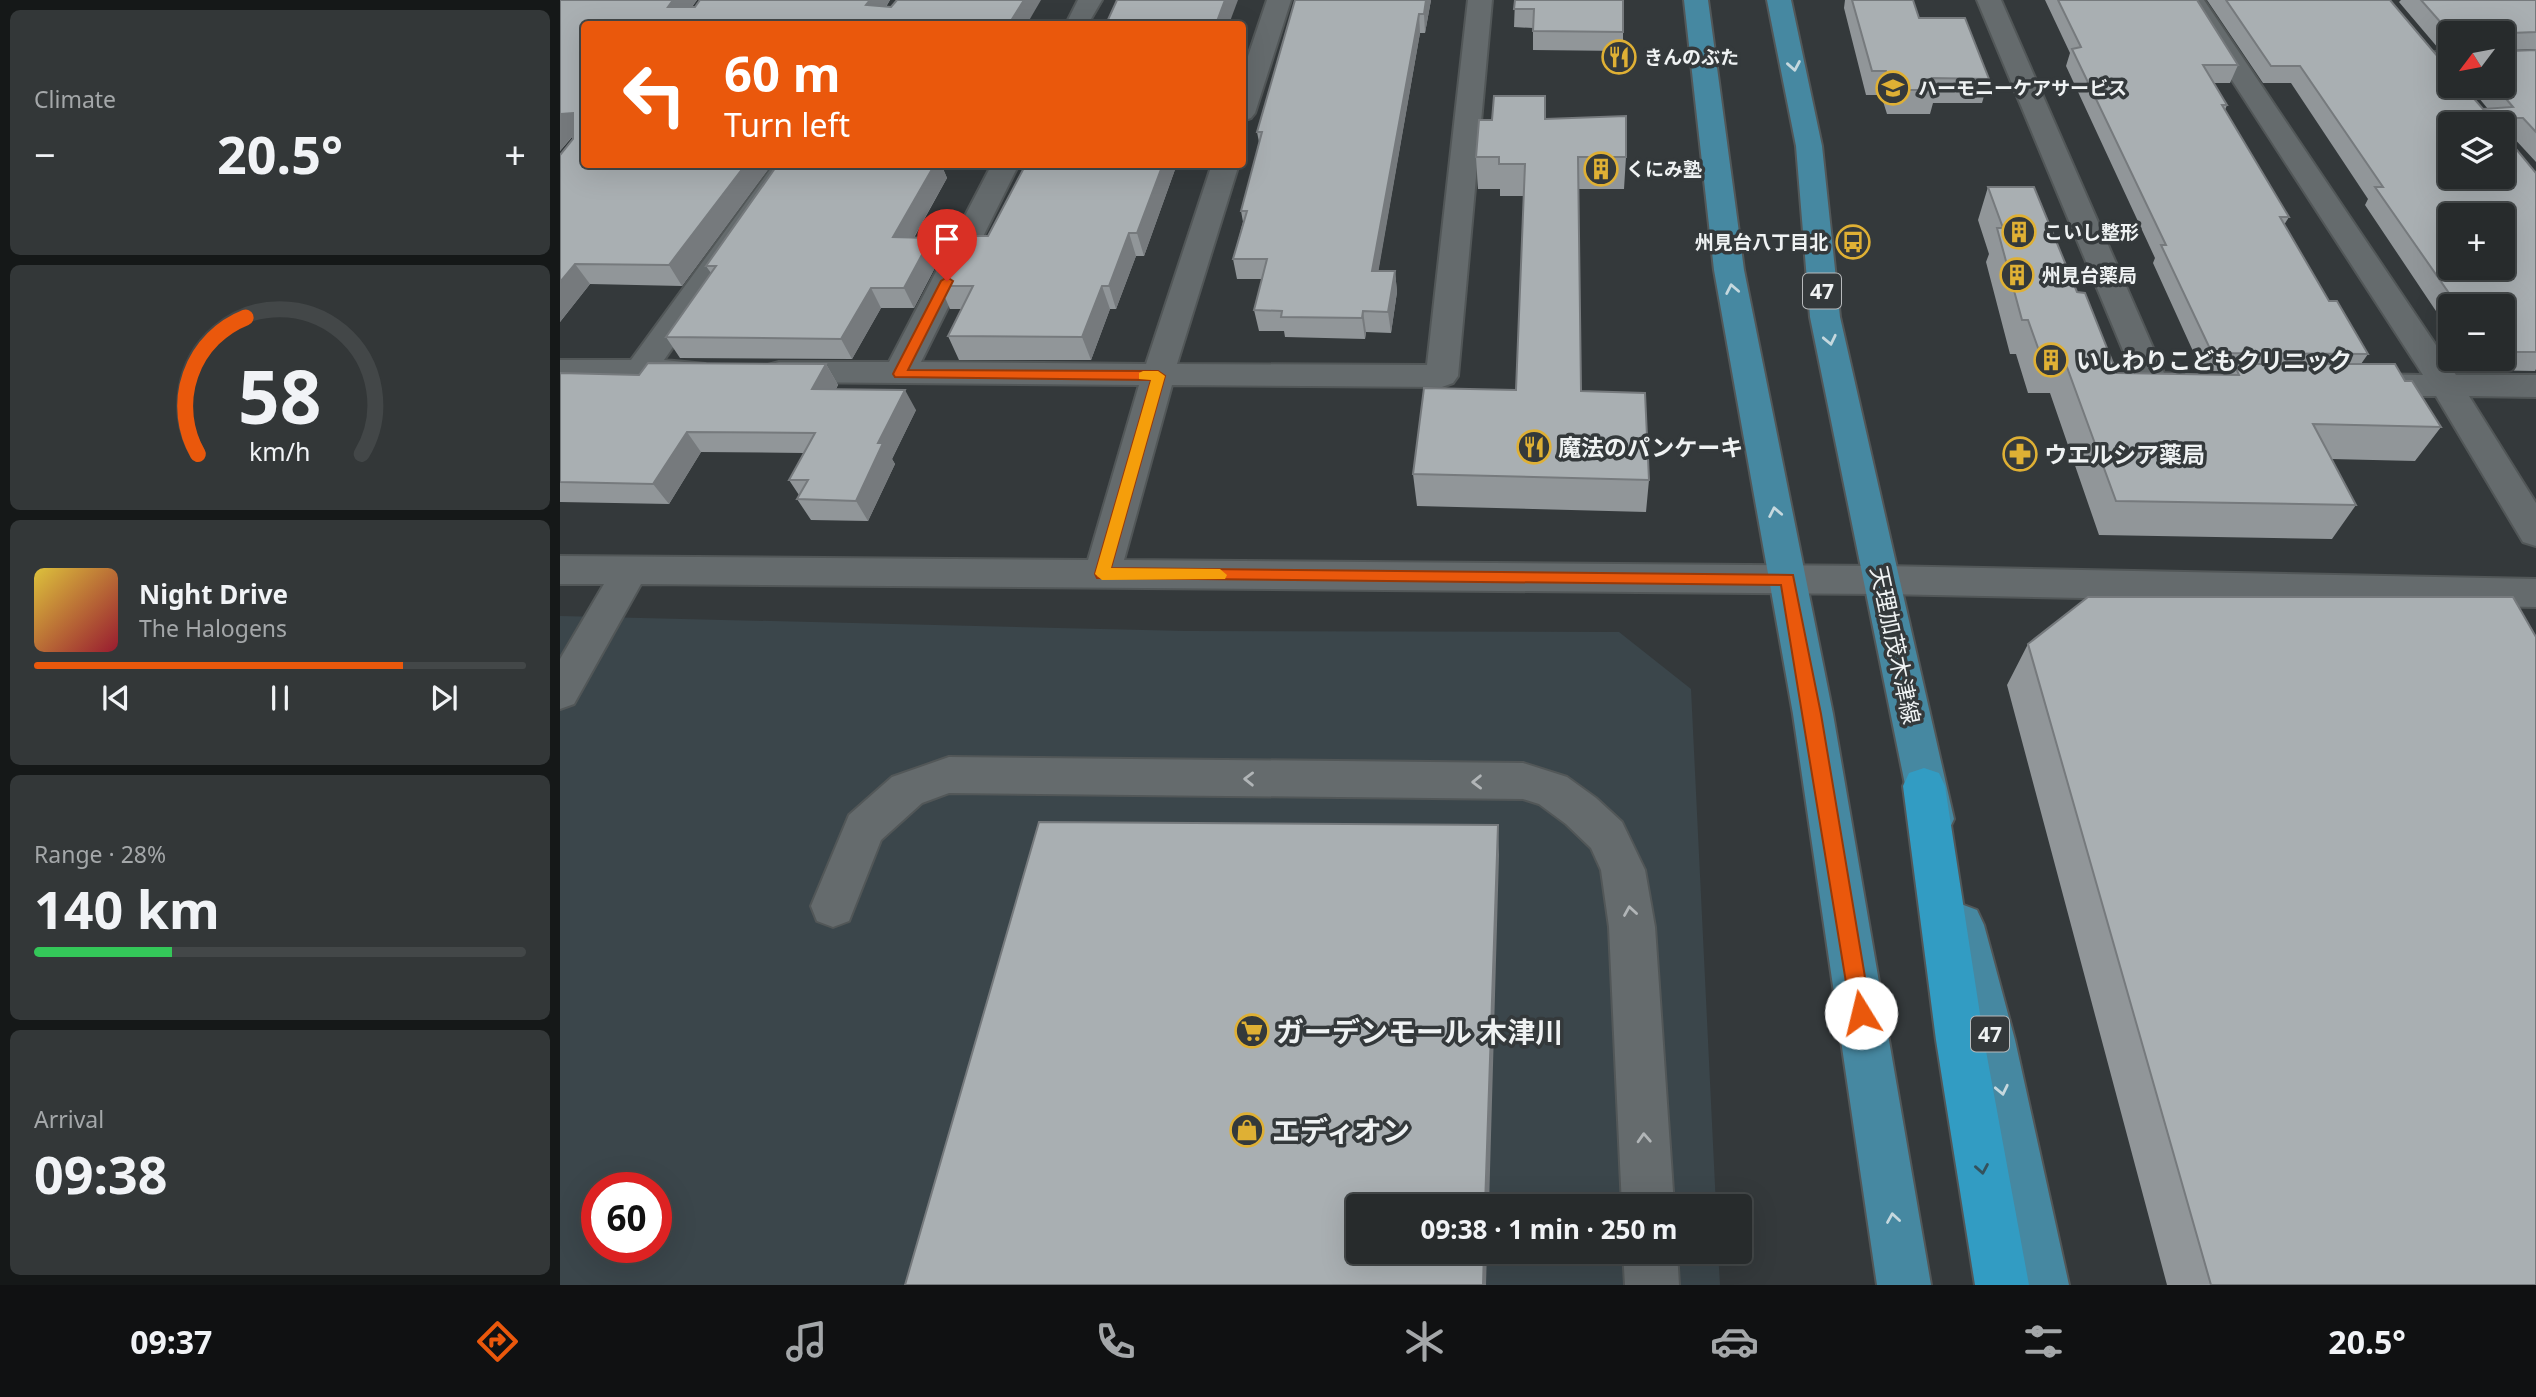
<!DOCTYPE html>
<html lang="en">
<head>
<meta charset="utf-8">
<style>
	:root { --surface:#272b2c; --page:#333738; --text:#f1f3f6; --muted:#a4a7a9; --line:#434748; --accent:#ea580c }
	body { margin:0; font-family:"Noto Sans","Noto Sans JP",sans-serif; background:var(--page); color:var(--text); height:100vh; display:flex; flex-direction:column; font-size:26px; white-space:nowrap }
	* { box-sizing:border-box; margin:0 }
	p { font-size:23px; color:var(--muted) }
	.icon { flex:none; width:38px; height:38px; fill:none; stroke:currentColor; stroke-width:2; stroke-linecap:round; stroke-linejoin:round }
	.map { position:relative; flex:1; overflow:hidden }
	.panel { display:flex; flex-direction:column; gap:10px; padding:10px; background:#151818; width:560px }
	.panel>* { flex:none }
	.guide { position:absolute; left:21px; top:21px; width:665px; height:147px; border-radius:7px; box-shadow:0 7px 28px #0002,0 0 0 2px var(--line); background:#ea580c; color:#fff; overflow:hidden }
	.needle { width:46px; rotate:238deg }
	.fabs { position:absolute; left:1878px; top:21px; display:grid; gap:14px }
	.fabs a { display:grid; place-items:center; width:77px; height:77px; border-radius:7px; background:var(--surface); box-shadow:0 7px 28px #0002,0 0 0 2px var(--line); font-size:35px }
	.speed { position:absolute; left:21px; top:1172px; display:flex; gap:14px; font-size:35px; font-weight:700; text-align:center }
	.speed>* { display:grid; place-content:center; width:91px; height:91px; border-radius:50%; background:var(--surface); box-shadow:0 7px 28px #0002,0 0 0 2px var(--line); line-height:1 }
	.speed .limit { border:10px solid #d22; background:#fff; color:#111 }
	.pin { position:absolute; display:grid; place-items:center; width:60px; height:60px; color:#fff; margin:-72px -30px; border-radius:50% 50% 50% 0; rotate:-45deg; box-shadow:0 0 7px #0007 }
	.pin .icon { rotate:45deg }
	.me { position:absolute; width:77px; margin:-38px; rotate:351deg; stroke-linejoin:round; filter:drop-shadow(0 0 5px #0008) }
	.turn { display:flex; align-items:center; gap:24px; height:147px; padding:0 28px; font-size:32px }
	.turn .icon { width:91px; height:91px; stroke-width:2.5 }
	.turn b { display:block; font-size:49px; line-height:60px }
	.big { font-size:52px; font-weight:700; line-height:1.1 }
	.panel .card { flex:1; display:flex; flex-direction:column; justify-content:center; gap:10px; min-width:0; padding:0 24px; border-radius:10px; background:var(--page) }
	.panel .dial { align-items:center; gap:0 }
	.dial svg { height:182px; overflow:visible; fill:none; stroke:var(--line); stroke-width:7; stroke-linecap:round; text-anchor:middle }
	.dial text { fill:var(--text); stroke:none }
	.song { display:flex; align-items:center; gap:21px }
	.cover { width:84px; height:84px; border-radius:10px; background:linear-gradient(135deg,hsl(50 70% 55%),hsl(350 70% 35%)) }
	.played { height:7px; border-radius:4px; background:linear-gradient(90deg,var(--accent) 75%,var(--line) 75%) }
	.keys { display:flex; justify-content:space-around; direction:ltr }
	.heat { display:flex; justify-content:space-between; align-items:center; font-size:38px; direction:ltr }
	.charge { height:10px; border-radius:5px; background:linear-gradient(90deg,#34c759 28%,var(--line) 0) }
	.trip { position:absolute; left:786px; top:1194px; width:406px; height:70px; border-radius:7px; background:var(--surface); box-shadow:0 7px 28px #0002,0 0 0 2px var(--line); font-weight:700; line-height:70px; text-align:center }
	.tab-bar { display:flex; height:112px; justify-content:space-around; align-items:center; background:#101112; color:var(--muted) }
	.tab-bar .icon { width:49px; height:49px }
	.tab-bar .selected { color:var(--accent) }
	.tab-bar b { font-size:32px; color:var(--text) }
	main { display:flex; flex:1; min-height:0 }
	.map>svg:first-child { display:block }
	.built { fill:#3b464b; fill-rule:evenodd }
	.lines { fill:none; stroke-linecap:round; stroke-linejoin:round }
	.minor-casing { stroke:#525758; stroke-width:4 }
	.major-casing { stroke:#525758; stroke-width:4 }
	.highway-casing { stroke:#525758; stroke-width:4 }
	.minor { fill:#656b6d; fill-rule:evenodd }
	.major { fill:#4688a1; fill-rule:evenodd }
	.highway { fill:#329cc3; fill-rule:evenodd }
	.wall { fill:#919699 }
	.shaded-wall { fill:#767a7d }
	.building { fill:#a9afb2; stroke:#767a7d; stroke-width:2; fill-rule:evenodd }
	.oneway { stroke:#c5d8de }
	.oneway2 { stroke:#b1b5b7 }
	.oneway3 { stroke:#34525d }
	.route { fill:#ea580c; stroke:#983908; stroke-width:2 }
	.slow { fill:#f59e0b }
	.labels { text-anchor:middle; dominant-baseline:central; stroke-width:7; stroke-linejoin:round; paint-order:stroke }
	.far-poi-label { font-size:19px; font-weight:bold; fill:#eff2f3; stroke:#34393b; text-anchor:start }
	.shield { fill:#34393b; stroke:#b7babc; stroke-width:2 }
	.shield-label { font-size:21px; font-weight:bold; fill:#eff2f3 }
	.poi-label { font-size:23px; font-weight:bold; fill:#eff2f3; stroke:#34393b; text-anchor:start }
	.street-label { font-size:23px; fill:#eff2f3; stroke:#34393b }
	.near-poi-label { font-size:28px; font-weight:bold; fill:#eff2f3; stroke:#34393b; text-anchor:start }
</style>
</head>
<body>
<main>
<section class="panel">
<div class="card"><p>Climate</p>
<div class="heat"><a>−</a><b class="big">20.5°</b><a>+</a></div>
</div>
<div class="card dial"><svg viewBox="0 0 100 80">
<path d="M14 69A42 42 0 1 1 86 69"/>
<path d="M14 69A42 42 0 0 1 35 9" stroke="#ea580c"/>
<text x="50" y="56" font-size="32" font-weight="700">58</text>
<text x="50" y="72" font-size="11">km/h</text>
</svg></div>
<div class="card">
<div class="song"><i class="cover"></i><div><b>Night Drive</b><p>The Halogens</p></div></div>
<div class="played"></div>
<div class="keys"><svg class="icon" aria-label="previous" viewBox="0 0 24 24"><path d="M18 5L8 12l10 7zM5 5v14"/></svg><svg class="icon" aria-label="pause" viewBox="0 0 24 24"><path d="M8 5v14M16 5v14"/></svg><svg class="icon" aria-label="next" viewBox="0 0 24 24"><path d="M6 5l10 7-10 7zM19 5v14"/></svg></div>
</div>
<div class="card"><p>Range · 28%</p><b class="big">140 km</b><div class="charge"></div></div>
<div class="card"><p>Arrival</p><b class="big">09:38</b></div>
</section>
<div class="map">
<svg width="1976" height="1285" viewBox="0 0 1976 1285">
	<rect width="100%" height="100%" fill="#34393b"/>
	<path class="built" d="M0 616 627 631 1059 632 1131 689 1156 1206H798V1251H1158L1160 1285H0ZM37 1188H96V1248H37Z"/>
	<g class="lines">
		<defs>
			<path id="minor" d="M518 0H542L528 24H506Z
				M707 0H731L695 113 691 118 682 121V74Z
				M908 0H932L898 376 893 383 882 387 612 385 564 560 1323 566 1976 579V607L1323 594 81 584 14 704 0 709V659L44 584H0V556L528 560 579 385 219 382 208 379 203 372 208 365 219 362H329L432 164H459L361 362 586 364 652 164H679L617 364 867 365Z
				M1417 0H1441L1604 373 1643 376 1648 384 1643 392 1632 395 1582 392 1577 384Z
				M1620 0H1644L1896 375H1976V397L1909 396 1976 503V546L1963 542 1876 396H1804L1793 393 1788 385 1793 377 1804 374 1863 375Z
				M1870 52H1890V66L1861 64 1858 59 1861 54Z
				M214 164H241L104 360 145 364 150 371 145 378 134 381 0 380V360H71Z
				M389 757 963 763 1007 777 1036 798 1062 822 1085 870 1095 927 1114 1206H1062L1049 927 1041 870 1031 848 1006 824 979 804 963 799 389 793 362 803 321 840 289 921 273 927 257 921 251 906 289 815 332 777Z
				M1063 1251H1117L1119 1285H1065Z"/>
			<path id="major" d="M1124 0H1148L1184 270 1273 714 1371 1285H1317L1233 714 1154 270Z
				M1207 0H1231L1262 146 1280 317 1394 819 1388 832 1373 838 1358 832 1352 819 1250 317 1236 146Z
				M1401 904 1417 910 1424 925 1455 1040 1509 1285H1455L1407 1040 1378 925 1385 910Z"/>
			<path id="highway" d="M1364 768 1379 773 1385 786 1424 1040 1469 1285H1415L1376 1040 1343 786 1349 773Z"/>
		</defs>
		<use href="#minor" class="minor-casing"/>
		<use href="#major" class="major-casing"/>
		<use href="#highway" class="highway-casing"/>
		<use href="#minor" class="minor"/>
		<use href="#major" class="major"/>
		<use href="#highway" class="highway"/>
	</g>
	<path class="wall" d="M0 0H137L132 7H135L140 0H330L326 7H331L481 0 24 24 212 164 122 286 30 284 0 322 13 139V136L0 151Z
		M871 0 865 33H860L818 271H835L837 292 831 333 806 332 805 339 725 337 724 331H699L694 310 702 279H677L673 259 683 222 681 211 699 142 697 132Z
		M955 0 1063 32V51L973 50V28L954 27Z
		M1285 0H1353L1359 18 1429 79 1422 103H1373L1370 114H1327L1321 95H1306L1284 8Z
		M1485 0H1637L1678 65 1670 83H1653L1667 105 1665 110 1729 217 1724 225 1769 301 1808 354 1801 364 1845 381 1881 427 1855 461 1771 459 1796 505 1772 539 1539 535 1490 393H1468L1456 354H1450L1426 262 1429 254 1418 220 1428 187 1517 292 1557 373 1668 375 1670 371H1642L1593 263 1595 258 1506 66 1510 53Z
		M1647 0H1830L1923 109H1928L1909 86H1942L1890 33V62L1839 2 1841 0H1976V49L1951 50H1976V162L1951 135V143L1976 173V369L1975 371 1916 370 1908 359H1942V306H1890V332L1805 205 1808 199 1731 83H1703Z
		M985 119 1066 157 1064 189H1018L1021 391 1089 480 1086 512 857 506 853 474 956 390 964 196H940V189H918L916 157Z
		M218 164H381L387 178 354 238H371L380 258 354 308H321L292 359 120 358 106 337 151 273 146 266Z
		M617 164 584 256H576L556 309H550L531 360H399L388 336 402 309H390L380 286 428 236Z
		M266 364 278 385 276 389 356 410 332 459 335 464 308 521 251 520 237 499 239 495 229 480 244 453 141 452 109 504 0 502V373L79 375Z
		M1468 644 1976 1285H1607L1447 685Z"/>
	<path class="shaded-wall" d="M113 0H137L119 24 108 7Z
		M310 0H330L314 24 306 5Z
		M464 0H481L467 24H449Z
		M665 0H678L669 24H656Z
		M866 0H871L865 33 864 14Z
		M859 14 860 33 815 291 812 271Z
		M13 113 14 134 0 151V116L1 114Z
		M186 164H212L122 286 109 265Z
		M367 164H381L387 178 342 258 333 237Z
		M603 164H617L584 256 577 233Z
		M569 233 576 256 556 309 549 286Z
		M371 238 380 258 354 308 344 288Z
		M15 264 30 284 0 322V282Z
		M835 271 837 292 831 333 828 312Z
		M542 286 550 309 531 360 522 337Z
		M311 288 321 308 292 359 281 339Z
		M803 311 806 332 805 339 802 318Z
		M266 364 278 385 264 409 252 389Z
		M345 390 356 410 332 459 335 464 308 521 296 501 318 443Z
		M127 432 141 452 109 504 93 484Z
		M938 825 939 855 929 1206H925Z
		M924 1251H927L926 1285H923Z"/>
	<path class="building" d="M0 0H113L108 7H135L140 0H310L306 5 331 7 337 0H464L449 24H24V164H186L109 265 15 264 0 282V155L13 139V113L1 114 0 116Z
		M557 0H665L656 24H546Z
		M735 0H866L864 14H859L812 271H835L828 312 803 311 802 318 721 317 722 311 694 310 707 259H673L687 211H681L702 132H697Z
		M955 0H1063V32L973 31 974 9H954Z
		M1292 0H1353L1359 18H1405L1429 79 1372 78 1376 90H1332L1326 71H1312Z
		M1498 0H1637L1678 65H1643L1667 105H1662L1729 217H1720L1769 301H1777L1808 354 1652 353 1601 245H1606L1512 49 1521 47Z
		M1666 0H1830L1890 71V86H1903L1923 109 1953 107 1935 86H1942V33H1890L1861 0H1976V32L1951 33V51L1976 50V132L1963 118H1951V143L1976 173V352H1942V306H1898L1815 187H1823L1740 66H1711ZM1890 124H1942V177H1890ZM1890 215H1942V268H1890Z
		M934 96H985V119L1066 116V157H1018L1021 391 1085 393 1089 480 853 474 864 388 956 390 965 164H939V157H916L919 120H932Z
		M218 164H375L333 237 371 238 344 288H311L281 339 106 337 156 266H146Z
		M466 164H603L577 233H569L549 286H542L522 337 388 336 413 286H380L405 236H428Z
		M1428 187H1474L1517 292 1525 293 1557 373 1679 375 1674 364H1835L1845 381H1852L1881 427 1753 424 1796 505 1556 501 1504 359H1482L1468 320H1462L1437 228H1443Z
		M88 363 266 364 252 389 345 390 318 443H323L296 501 237 499 248 480H229L255 433 127 432 93 484 0 482V373L79 375Z
		M1528 597H1953L1976 637V1285H1651L1468 644Z
		M479 822 938 825 925 1206H798V1251H924L923 1285H345Z"/>
	<defs><path id="oneway-chevron" d="M-2-3.5L2.5 0L-2 3.5" fill="none" stroke-width="1.6" stroke-linecap="round" stroke-linejoin="round" transform="scale(1.75)"/></defs>
	<g class="oneway">
		<use href="#oneway-chevron" transform="translate(1234 66) rotate(80)"/>
		<use href="#oneway-chevron" transform="translate(1172 289) rotate(-101)"/>
		<use href="#oneway-chevron" transform="translate(1270 340) rotate(78)"/>
		<use href="#oneway-chevron" transform="translate(1215 512) rotate(-101)"/>
		<use href="#oneway-chevron" transform="translate(1442 1090) rotate(78)"/>
		<use href="#oneway-chevron" transform="translate(1333 1218) rotate(-99)"/>
	</g>
	<g class="oneway2">
		<use href="#oneway-chevron" transform="translate(689 779) rotate(-179)"/>
		<use href="#oneway-chevron" transform="translate(917 782) rotate(179)"/>
		<use href="#oneway-chevron" transform="translate(1070 911) rotate(-99)"/>
		<use href="#oneway-chevron" transform="translate(1084 1138) rotate(-93)"/>
	</g>
	<use class="oneway3" href="#oneway-chevron" transform="translate(1422 1169) rotate(80)"/>
	<path class="route" d="M387 277 393 281 348 370 598 371 605 376 551 568 1233 575 1261 714 1311 1013 1308 1020 1301 1023 1294 1020 1291 1013 1221 585 537 578 535 574 591 380 335 377 333 374 381 281Z"/>
	<path class="slow" d="M583 371H598L605 376 551 568 660 569 667 575 665 579 542 580 535 574 591 380 579 379V373Z"/>
	<defs>
		<symbol id="restaurant-ring" viewBox="-11 -11 22 22"><circle r="9.5" fill="#34393b" stroke="#dfb034" stroke-width="1.5"/><path d="M-5-6h1v4h1v-4h1v4h1v-4h1v5L-1.5 .5V6h-2V.5L-5-1ZM5-6V6H3V1.5H1.5Q1.5-4 5-6Z" fill="#dfb034"/></symbol>
		<symbol id="school-ring" viewBox="-11 -11 22 22"><circle r="9.5" fill="#34393b" stroke="#dfb034" stroke-width="1.5"/><path d="M0-5L7-2L0 1L-7-2ZM-4 1L0 2.5L4 1V4Q0 6-4 4Z" fill="#dfb034"/></symbol>
		<symbol id="building-ring" viewBox="-11 -11 22 22"><circle r="9.5" fill="#34393b" stroke="#dfb034" stroke-width="1.5"/><path d="M-4-6H4V6H1V3H-1V6H-4ZM-2.5-4.3h1.7v1.8h-1.7ZM.8-4.3h1.7v1.8H.8ZM-2.5-1h1.7V.8h-1.7ZM.8-1h1.7V.8H.8Z" fill="#dfb034"/></symbol>
		<symbol id="bus-ring" viewBox="-11 -11 22 22"><circle r="9.5" fill="#34393b" stroke="#dfb034" stroke-width="1.5"/><path d="M-5-6H5V4H4V6H2V4H-2V6H-4V4H-5ZM-3.5-4V0h7V-4ZM-3.5 1.2v1.5H-2V1.2ZM2 1.2v1.5H3.5V1.2Z" fill="#dfb034"/></symbol>
		<symbol id="pharmacy-ring" viewBox="-11 -11 22 22"><circle r="9.5" fill="#34393b" stroke="#dfb034" stroke-width="1.5"/><path d="M-2-6h4v4h4v4h-4v4h-4v-4h-4v-4h4Z" fill="#dfb034"/></symbol>
		<symbol id="supermarket-ring" viewBox="-11 -11 22 22"><circle r="9.5" fill="#34393b" stroke="#dfb034" stroke-width="1.5"/><path d="M-6-5.5h2.5l.6 2H6L4.5 2H-2.5L-4.4-4H-6ZM-1.5 3.2a1.3 1.3 0 1 0 .1 0ZM3 3.2a1.3 1.3 0 1 0 .1 0Z" fill="#dfb034"/></symbol>
		<symbol id="shop-ring" viewBox="-11 -11 22 22"><circle r="9.5" fill="#34393b" stroke="#dfb034" stroke-width="1.5"/><path d="M-5-2.5h2.3a2.7 3.5 0 0 1 5.4 0H5L5.5 6h-11ZM-1.5-2.5h3a1.5 2.3 0 0 0-3 0Z" fill="#dfb034"/></symbol>
	</defs>
	<g fill-rule="evenodd">
		<use href="#restaurant-ring" x="1040" y="38" width="38" height="38"/>
		<use href="#school-ring" x="1314" y="69" width="38" height="38"/>
		<use href="#building-ring" x="1022" y="150" width="38" height="38"/>
		<use href="#building-ring" x="1440" y="213" width="38" height="38"/>
		<use href="#bus-ring" x="1274" y="223" width="38" height="38"/>
		<use href="#building-ring" x="1438" y="256" width="38" height="38"/>
		<use href="#building-ring" x="1472" y="341" width="38" height="38"/>
		<use href="#restaurant-ring" x="955" y="428" width="38" height="38"/>
		<use href="#pharmacy-ring" x="1441" y="435" width="38" height="38"/>
		<use href="#supermarket-ring" x="673" y="1012" width="38" height="38"/>
		<use href="#shop-ring" x="668" y="1111" width="38" height="38"/>
	</g>
	<g class="labels">
		<g class="far-poi-label">
			<text x="1084" y="57">きんのぶた</text>
			<text x="1358" y="88">ハーモニーケアサービス</text>
			<text x="1066" y="169">くにみ塾</text>
			<text x="1484" y="232">こいし整形</text>
			<text x="1268" y="242" text-anchor="end">州見台八丁目北</text>
			<text x="1482" y="275">州見台薬局</text>
		</g>
		<g class="shield">
			<rect x="1243" y="273.5" width="38" height="35" rx="5"/>
			<rect x="1411" y="1016.5" width="38" height="35" rx="5"/>
		</g>
		<g class="shield-label">
			<text x="1262" y="291">47</text>
			<text x="1430" y="1034">47</text>
		</g>
		<g class="poi-label">
			<text x="1516" y="360">いしわりこどもクリニック</text>
			<text x="998" y="447">魔法のパンケーキ</text>
			<text x="1484" y="454">ウエルシア薬局</text>
		</g>
		<g class="street-label">
			<text transform="translate(1336 645) rotate(78)">天理加茂木津線</text>
		</g>
		<g class="near-poi-label">
			<text x="716" y="1031">ガーデンモール 木津川</text>
			<text x="712" y="1130">エディオン</text>
		</g>
	</g>
</svg>
<div class="fabs">
<a><svg class="needle" viewBox="-14 -14 28 28"><path d="M0-13l5 13h-10z" fill="#e53935"/><path d="M0 13l5-13h-10z" fill="#a4a7a9"/></svg></a>
<a><svg class="icon" aria-label="layers" viewBox="0 0 24 24"><path d="M12 4l9 5-9 5-9-5zM3 14l9 5 9-5"/></svg></a>
<a>+</a>
<a>−</a>
</div>
<div class="speed"><div class="limit">60</div></div>
<div class="pin" style="left:387px;top:281px;background:#d93025"><svg class="icon" aria-label="arrive" viewBox="0 0 24 24"><path d="M6 21V4h12l-3 4 3 4H6"/></svg></div>
<svg class="me" style="left:1301px;top:1013px" viewBox="-20 -20 40 40"><circle r="19" fill="#fff"/><path d="M0-13L10 11 0 6-10 11z" fill="#ea580c"/></svg>
<div class="trip">09:38 · 1 min · 250 m</div>
<div class="guide">
<div class="turn"><svg class="icon" aria-label="left" viewBox="0 0 24 24"><path d="M17 20v-9H6M10 6l-5 5 5 5"/></svg><div><b>60 m</b>Turn left</div></div>
</div>
</div>
</main>
<nav class="tab-bar">
<b>09:37</b>
<svg class="icon selected" aria-label="directions" viewBox="0 0 24 24"><path d="M12 3l9 9-9 9-9-9zM9 14v-3h6M13 9l2 2-2 2"/></svg>
<svg class="icon" aria-label="music" viewBox="0 0 24 24"><path d="M9 18V5l10-2v13"/><circle cx="6" cy="18" r="3"/><circle cx="16" cy="16" r="3"/></svg>
<svg class="icon" aria-label="phone" viewBox="0 0 24 24"><path d="M5 4h4l2 5-3 2q2 4 5 5l2-3 5 2v4C11 20 4 13 5 4z"/></svg>
<svg class="icon" aria-label="climate" viewBox="0 0 24 24"><path d="M12 3v18M4 7l16 10M4 17L20 7"/></svg>
<svg class="icon" aria-label="car" viewBox="0 0 24 24"><path d="M5 17H2v-5l4-1 3-4h7l3 4 3 1v5h-3M9 17h6M6 11h13"/><circle cx="7" cy="17" r="2"/><circle cx="17" cy="17" r="2"/></svg>
<svg class="icon" aria-label="filters" viewBox="0 0 24 24"><path d="M4 7h16M4 17h16"/><circle cx="9" cy="7" r="2"/><circle cx="15" cy="17" r="2"/></svg>
<b>20.5°</b>
</nav>
</body>
</html>
